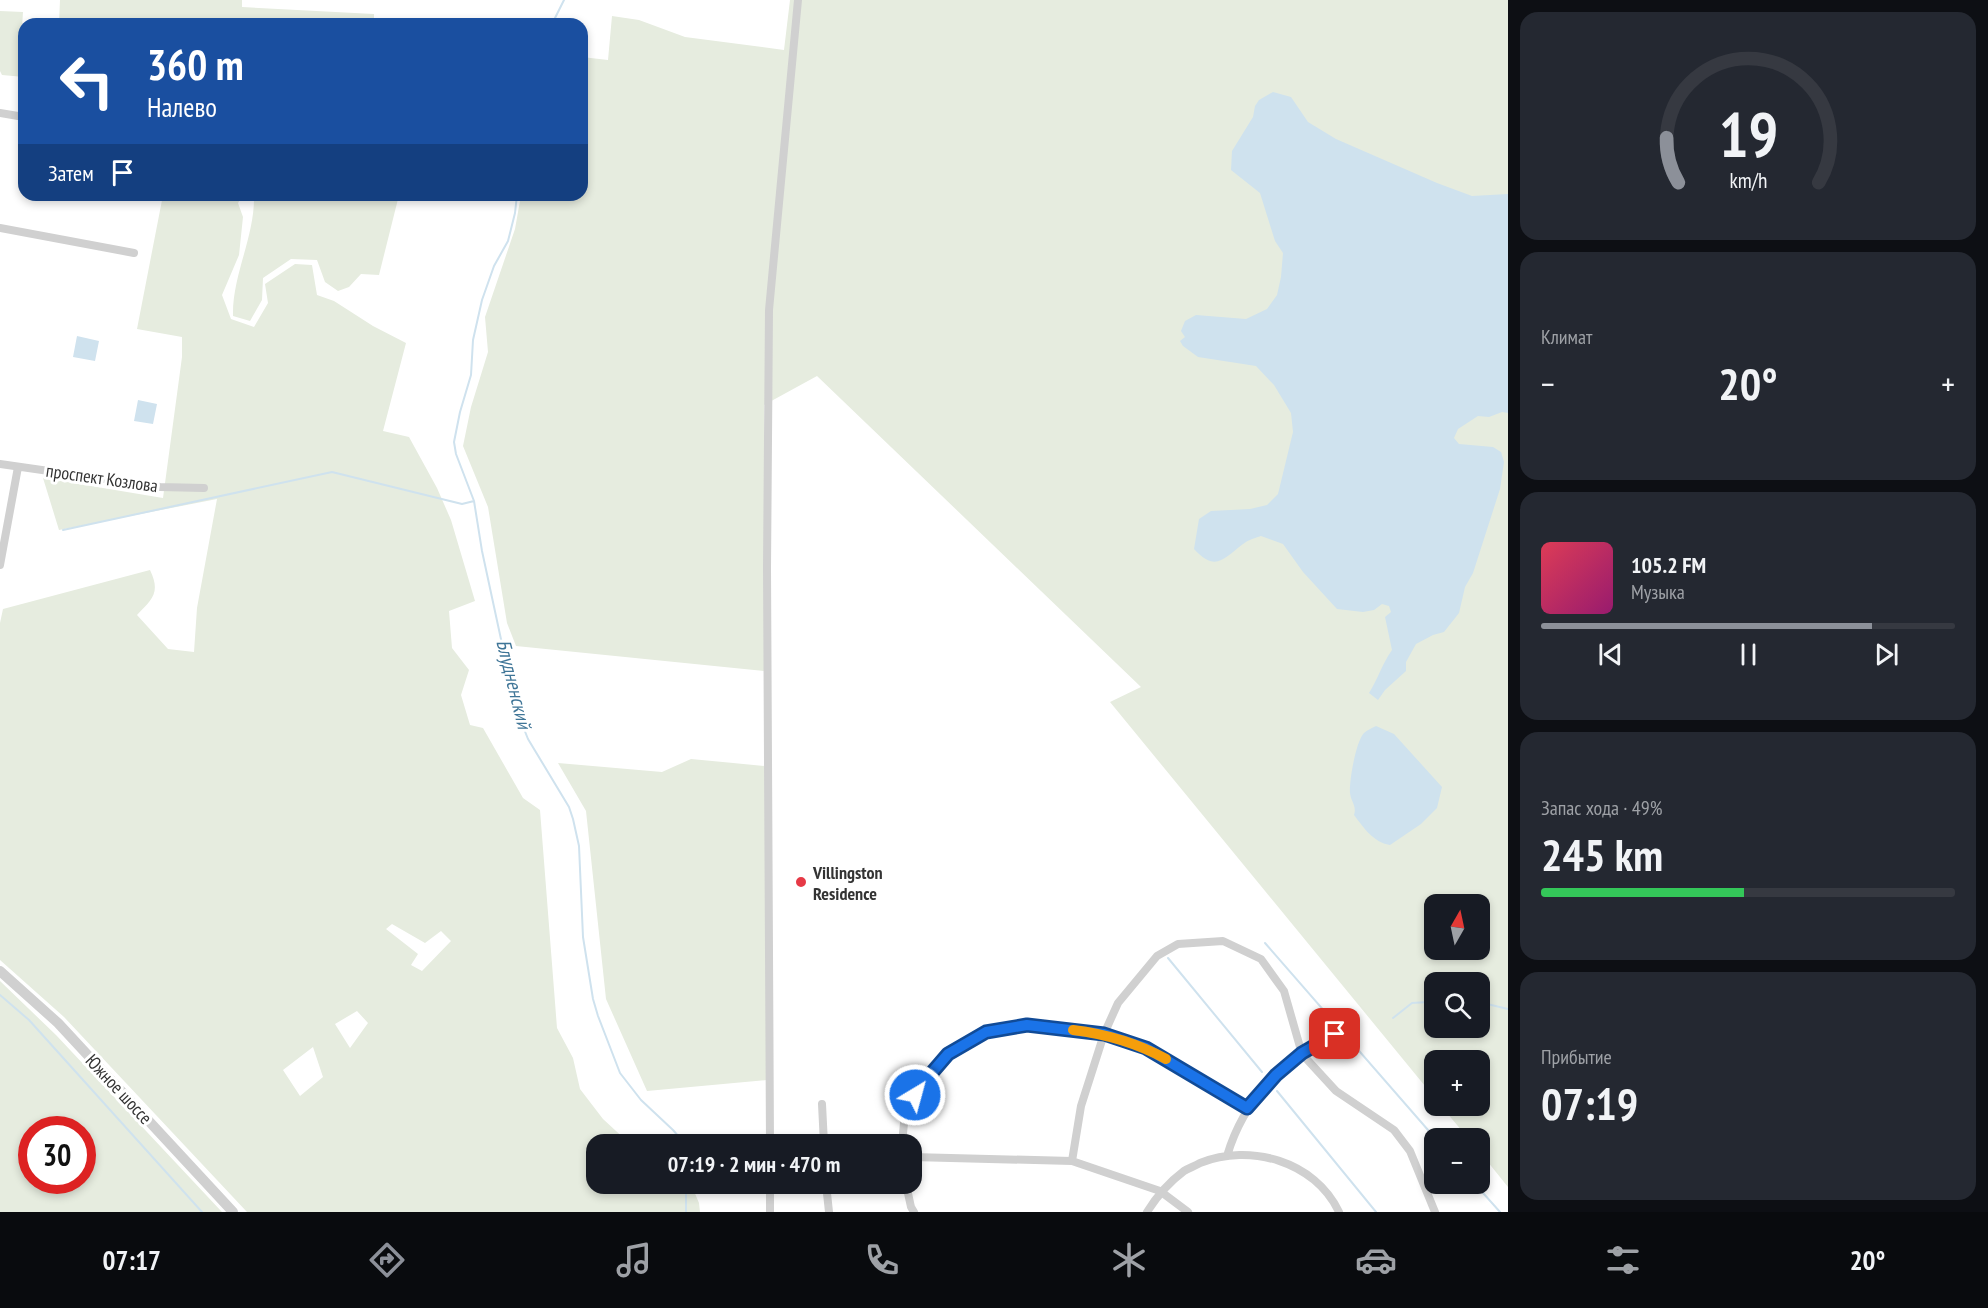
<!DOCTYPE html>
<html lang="ru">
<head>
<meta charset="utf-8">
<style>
	:root { --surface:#171b24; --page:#242831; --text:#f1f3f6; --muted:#9ea1a6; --line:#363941; --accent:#8c9099 }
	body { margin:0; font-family:"PT Sans Narrow",sans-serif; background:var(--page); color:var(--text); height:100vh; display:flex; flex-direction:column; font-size:22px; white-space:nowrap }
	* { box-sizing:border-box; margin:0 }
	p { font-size:20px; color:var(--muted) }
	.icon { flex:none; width:33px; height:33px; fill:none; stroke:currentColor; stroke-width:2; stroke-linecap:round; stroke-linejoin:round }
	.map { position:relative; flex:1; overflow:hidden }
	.sheet { display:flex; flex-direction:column; gap:12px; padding:12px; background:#0d0f14; width:480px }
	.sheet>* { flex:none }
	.top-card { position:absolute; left:18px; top:18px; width:570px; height:183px; border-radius:18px; box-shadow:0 3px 9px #0003; background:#1a4fa0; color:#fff; overflow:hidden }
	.needle { width:39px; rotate:9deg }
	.controls { position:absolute; left:1424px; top:894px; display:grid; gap:12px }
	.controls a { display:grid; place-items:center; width:66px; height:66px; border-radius:12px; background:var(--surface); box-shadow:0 3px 9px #0003; font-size:30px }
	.speed { position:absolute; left:18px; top:1116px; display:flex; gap:12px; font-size:30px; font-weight:700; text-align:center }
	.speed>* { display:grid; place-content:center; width:78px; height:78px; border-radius:50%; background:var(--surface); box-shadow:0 3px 9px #0003; line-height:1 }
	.speed .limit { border:9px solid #d22; background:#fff; color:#111 }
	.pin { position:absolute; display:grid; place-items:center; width:51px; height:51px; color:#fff; margin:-26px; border-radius:12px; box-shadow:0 3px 9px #0006 }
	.me { position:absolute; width:66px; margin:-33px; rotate:37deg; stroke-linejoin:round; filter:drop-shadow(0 0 4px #0008) }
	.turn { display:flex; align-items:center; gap:21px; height:126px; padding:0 30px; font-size:27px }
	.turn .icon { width:78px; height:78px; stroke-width:2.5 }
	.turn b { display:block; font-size:42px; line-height:51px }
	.then { display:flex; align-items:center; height:57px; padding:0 30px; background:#0003; gap:12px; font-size:22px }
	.big { font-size:45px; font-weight:600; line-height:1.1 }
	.sheet .card { flex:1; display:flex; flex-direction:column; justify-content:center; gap:9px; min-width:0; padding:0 21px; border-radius:18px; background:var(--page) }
	.sheet .dial { align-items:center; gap:0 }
	.dial svg { height:156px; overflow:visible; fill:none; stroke:var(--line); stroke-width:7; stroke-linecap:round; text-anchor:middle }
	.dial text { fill:var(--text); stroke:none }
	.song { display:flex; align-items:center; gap:18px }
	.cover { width:72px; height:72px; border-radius:9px; background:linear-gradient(135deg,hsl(350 70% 55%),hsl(320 70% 35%)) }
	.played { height:6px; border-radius:3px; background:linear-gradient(90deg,var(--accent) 80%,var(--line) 80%) }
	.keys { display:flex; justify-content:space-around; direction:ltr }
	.heat { display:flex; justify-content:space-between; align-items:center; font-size:33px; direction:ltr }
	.charge { height:9px; border-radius:4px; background:linear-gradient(90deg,#34c759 49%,var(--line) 0) }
	.trip { position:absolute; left:586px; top:1134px; width:336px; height:60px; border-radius:18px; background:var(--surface); box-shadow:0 3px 9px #0003; font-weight:600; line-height:60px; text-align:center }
	.tabs { display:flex; height:96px; justify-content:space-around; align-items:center; background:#090b0e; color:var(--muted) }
	.tabs .icon { width:42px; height:42px }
	.tabs .active { color:var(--accent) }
	.tabs b { font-size:27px; color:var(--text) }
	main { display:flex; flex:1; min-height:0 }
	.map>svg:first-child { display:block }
	.green { fill:#e6ecdf; fill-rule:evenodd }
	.water { fill:#cfe2ee }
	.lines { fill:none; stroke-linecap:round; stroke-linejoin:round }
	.stream { stroke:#cfe2ee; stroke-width:2 }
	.minor { stroke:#d0d0d0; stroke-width:8 }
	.tertiary { stroke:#d0d0d0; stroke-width:10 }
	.route-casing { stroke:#114b97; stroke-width:15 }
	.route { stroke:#1a73e8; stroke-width:10 }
	.slow { stroke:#f59e0b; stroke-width:10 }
	.poi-dot { fill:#e63946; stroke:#fff; stroke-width:2 }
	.labels { text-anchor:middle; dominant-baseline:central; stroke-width:6; stroke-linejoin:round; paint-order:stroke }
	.street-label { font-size:18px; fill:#333; stroke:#fff }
	.poi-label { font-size:18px; font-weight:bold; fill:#333; stroke:#fff; text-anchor:start }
	.water-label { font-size:20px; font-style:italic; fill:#3f7597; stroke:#fff }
</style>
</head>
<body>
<main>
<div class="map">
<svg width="1508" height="1212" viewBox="0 0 1508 1212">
	<rect width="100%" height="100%" fill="#fff"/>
	<path class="green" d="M60 0H242V7L374 14V24H59Z
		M790 0H1508V1187L1479 1151V1138H1468L1441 1106H1479V1060H1434V1097L1110 702 1141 687 817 376 764 405 765 671 516 646 507 623 488 507 463 446 471 407 488 352 485 317 515 229 521 195H582V57L608 60 612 16 639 20 685 37 784 50ZM1434 904H1479V950H1434ZM1434 982H1479V1028H1434Z
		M0 11 23 12 20 58H24V77L2 75 0 71Z
		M163 195H243L238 203 243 217 239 255 222 295 231 319 254 327 268 303 265 284 295 264 312 265 317 295 334 301 373 326 406 343 383 431 409 437 437 488 451 520 475 601 449 611 452 648 469 670 461 695 470 725 483 728 523 798 540 810 557 1028 573 1058 580 1089 603 1119 628 1142 645 1135 649 1144H597V1184H691L699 1203 700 1212H247L64 1017 0 960V623L3 609 150 570C161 593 152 599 137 615L168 649 194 652 197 608 217 499 59 530 43 478 163 498 182 357V337L137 329ZM392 924 425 943 441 931 451 941 422 971 411 965 418 954 386 929ZM357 1011 368 1023 350 1048 335 1024ZM313 1047 323 1077 300 1096 283 1070Z
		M254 195H399L379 275 361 274 349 287 338 291 325 282 317 260 291 259 263 278 262 300 250 321 233 316C232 275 255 237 254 195Z
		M691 759 765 766 767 1080 647 1091 606 999 586 811 558 763 662 772Z
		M0 981 56 1035 222 1212H0ZM32 1130H82V1180H32Z"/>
	<path class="water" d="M1273 92 1291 97 1308 122 1336 139 1437 183 1472 196 1508 194V413L1502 412 1489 417 1478 416 1458 429 1454 438 1459 444 1493 447 1501 452 1504 462 1500 489 1473 573 1465 587 1459 613 1444 632 1433 635 1416 644 1406 662V671L1385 690 1378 700 1369 693C1378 679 1382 664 1392 650L1385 617 1391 612 1389 606 1382 604 1374 610 1363 612 1337 609 1303 572 1283 544 1261 536C1255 538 1248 540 1243 544 1224 558 1216 573 1194 549L1199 519 1211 511 1250 509 1267 505 1278 494 1293 432 1291 413 1274 385 1256 366 1198 357 1183 346 1180 341 1185 337 1181 331 1185 321 1196 315 1246 319 1267 309 1277 295 1281 277 1283 253 1275 241 1260 193 1231 170 1232 151 1253 117 1255 106 1259 100Z
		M77 336 99 341 95 361 73 357Z
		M138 400 157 404 153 424 134 421Z
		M1376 726 1394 734 1442 787 1437 808 1421 824 1390 845C1373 842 1364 828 1354 815 1357 806 1351 802 1350 793 1349 781 1356 741 1364 733 1367 730 1372 728 1376 726Z"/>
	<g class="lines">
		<path class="stream" d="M552 24 564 0
			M517 195 515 213 508 241 494 266 482 300 473 340 471 375 460 412 454 442 456 454 474 501 482 551 516 709 528 739 569 807 573 819 579 846 583 937 593 999 598 1016 620 1073 641 1100 673 1130 685 1144
			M63 530 332 472 462 504 474 501
			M1265 943 1435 1138
			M1168 958 1262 1072
			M0 995 29 1020 202 1212
			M1479 1002 1508 1009
			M1393 1018 1412 1003 1428 1002
			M1277 1091 1376 1212
			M686 1184V1212
			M1475 1184 1500 1212"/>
		<path class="minor" d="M0 113 24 117
			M0 228 134 253
			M0 464 160 487 204 488
			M0 565 18 467
			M822 1104 824 1144
			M770 1144 767 568 769 310 798 0
			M902 1144 904 1123 917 1090 948 1055 986 1031 1027 1025 1104 1034 1146 1048 1247 1108
			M1227 1156C1245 1095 1283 1065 1335 1034
			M912 1157 1072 1161 1160 1191 1188 1212
			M1072 1161 1081 1106 1104 1034 1118 1003 1157 956 1178 944 1223 941 1261 959 1284 991 1302 1054 1336 1091 1394 1130 1410 1151 1435 1212
			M826 1184 829 1212
			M906 1184 911 1207 914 1212
			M770 1212V1184
			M1147 1212C1157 1196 1168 1183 1184 1171 1189 1168 1195 1166 1200 1163 1250 1143 1315 1161 1339 1212"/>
		<path class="tertiary" d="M0 971 58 1023 233 1212"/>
	</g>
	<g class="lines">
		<defs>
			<path id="route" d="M915 1095 917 1090 948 1054 986 1032 1027 1025 1104 1034 1146 1048 1247 1108 1276 1075 1302 1053 1335 1034"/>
		</defs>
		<use href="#route" class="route-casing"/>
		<use href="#route" class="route"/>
		<path class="slow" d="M1073 1030C1106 1034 1137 1043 1166 1059"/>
	</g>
	<circle class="poi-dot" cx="801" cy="882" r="6"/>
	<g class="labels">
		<g class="street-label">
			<text transform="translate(102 478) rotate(8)">проспект Козлова</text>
			<text transform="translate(119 1089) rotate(47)">Южное шоссе</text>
		</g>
		<g class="poi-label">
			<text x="813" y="872">Villingston<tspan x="813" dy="21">Residence</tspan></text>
		</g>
		<g class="water-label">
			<text transform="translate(514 684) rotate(76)">Блудненский</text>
		</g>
	</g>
</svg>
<div class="controls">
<a><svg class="needle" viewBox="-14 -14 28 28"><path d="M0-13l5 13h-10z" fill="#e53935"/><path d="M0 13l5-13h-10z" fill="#9ea1a6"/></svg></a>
<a><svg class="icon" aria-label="search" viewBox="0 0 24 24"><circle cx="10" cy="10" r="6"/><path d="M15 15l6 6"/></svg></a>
<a>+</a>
<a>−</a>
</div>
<div class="speed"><div class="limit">30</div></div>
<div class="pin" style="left:1335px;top:1034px;background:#d93025"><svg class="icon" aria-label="arrive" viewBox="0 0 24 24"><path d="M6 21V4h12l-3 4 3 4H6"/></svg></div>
<svg class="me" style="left:915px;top:1095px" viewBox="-20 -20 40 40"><circle r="17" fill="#1a73e8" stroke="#fff" stroke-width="3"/><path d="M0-11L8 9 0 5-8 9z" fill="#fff"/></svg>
<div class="trip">07:19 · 2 мин · 470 m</div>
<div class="top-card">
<div class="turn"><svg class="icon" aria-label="left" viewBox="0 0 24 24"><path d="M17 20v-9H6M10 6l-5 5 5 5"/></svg><div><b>360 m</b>Налево</div></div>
<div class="then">Затем<svg class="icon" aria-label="arrive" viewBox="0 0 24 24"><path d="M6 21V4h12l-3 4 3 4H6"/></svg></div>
</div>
</div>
<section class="sheet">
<div class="card dial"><svg viewBox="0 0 100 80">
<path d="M14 69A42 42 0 1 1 86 69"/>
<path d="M14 69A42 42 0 0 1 8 46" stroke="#8c9099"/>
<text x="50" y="56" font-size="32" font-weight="700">19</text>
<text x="50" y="72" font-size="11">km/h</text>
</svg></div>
<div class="card"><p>Климат</p>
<div class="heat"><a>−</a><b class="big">20°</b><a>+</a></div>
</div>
<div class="card">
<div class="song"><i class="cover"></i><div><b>105.2 FM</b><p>Музыка</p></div></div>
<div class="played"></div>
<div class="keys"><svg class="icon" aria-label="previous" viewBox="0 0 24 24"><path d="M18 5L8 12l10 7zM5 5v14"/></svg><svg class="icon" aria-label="pause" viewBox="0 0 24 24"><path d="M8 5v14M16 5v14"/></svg><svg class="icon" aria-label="next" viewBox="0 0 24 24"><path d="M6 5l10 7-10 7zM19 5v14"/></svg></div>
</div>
<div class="card"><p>Запас хода · 49%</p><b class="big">245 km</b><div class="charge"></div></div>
<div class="card"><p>Прибытие</p><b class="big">07:19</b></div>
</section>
</main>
<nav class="tabs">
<b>07:17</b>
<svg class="icon active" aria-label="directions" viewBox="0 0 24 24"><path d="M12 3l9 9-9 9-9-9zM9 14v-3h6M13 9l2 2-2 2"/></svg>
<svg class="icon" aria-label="music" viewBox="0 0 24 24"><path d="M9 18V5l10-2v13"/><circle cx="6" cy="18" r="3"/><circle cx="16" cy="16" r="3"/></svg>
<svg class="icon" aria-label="phone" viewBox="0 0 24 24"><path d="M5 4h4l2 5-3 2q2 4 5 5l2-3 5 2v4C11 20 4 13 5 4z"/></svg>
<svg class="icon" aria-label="climate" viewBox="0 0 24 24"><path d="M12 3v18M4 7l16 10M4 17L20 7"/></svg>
<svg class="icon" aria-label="car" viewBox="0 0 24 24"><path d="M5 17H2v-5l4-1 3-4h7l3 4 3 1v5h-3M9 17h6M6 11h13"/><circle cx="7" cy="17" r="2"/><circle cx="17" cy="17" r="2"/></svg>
<svg class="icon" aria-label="filters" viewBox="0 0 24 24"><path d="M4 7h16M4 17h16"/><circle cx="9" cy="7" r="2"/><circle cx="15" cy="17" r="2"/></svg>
<b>20°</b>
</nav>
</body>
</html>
